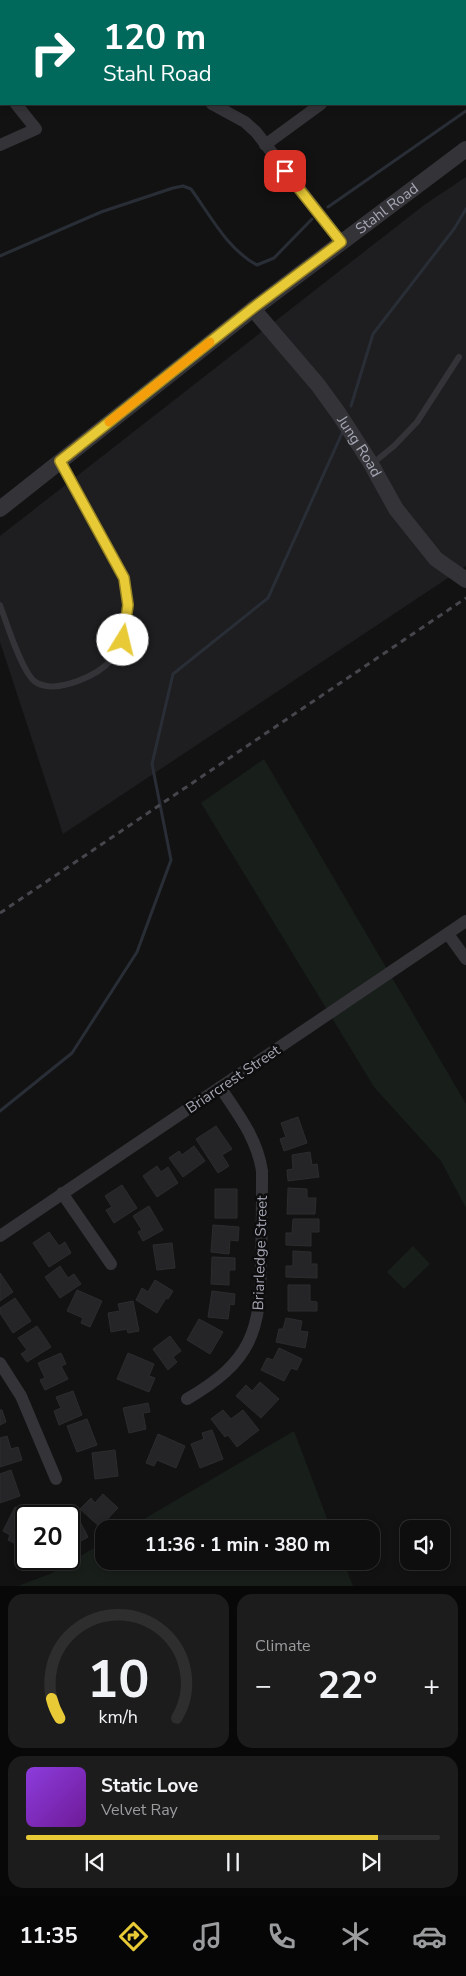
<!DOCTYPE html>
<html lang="en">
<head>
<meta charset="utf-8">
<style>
	:root { --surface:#0e0e0e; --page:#1c1c1c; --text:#f1f3f6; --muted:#9b9c9e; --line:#2e2e2e; --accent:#e7ca36 }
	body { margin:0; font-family:"Nunito Sans",sans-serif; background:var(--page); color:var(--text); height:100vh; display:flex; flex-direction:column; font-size:19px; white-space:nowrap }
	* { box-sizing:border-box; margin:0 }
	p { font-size:16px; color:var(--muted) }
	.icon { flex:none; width:28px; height:28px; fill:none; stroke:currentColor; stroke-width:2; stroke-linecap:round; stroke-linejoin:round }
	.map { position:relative; height:1586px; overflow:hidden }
	.details { display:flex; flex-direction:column; gap:8px; padding:8px; background:#080808; flex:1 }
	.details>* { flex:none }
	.hud { position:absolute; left:0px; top:0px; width:466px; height:105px; box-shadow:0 2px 8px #0003,0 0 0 1px var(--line); background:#00695c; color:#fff; overflow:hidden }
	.buttons { position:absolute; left:400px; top:1520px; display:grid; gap:10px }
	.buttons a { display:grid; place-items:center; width:50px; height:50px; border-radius:10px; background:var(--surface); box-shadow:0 2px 8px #0003,0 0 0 1px var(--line); font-size:25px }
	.speed { position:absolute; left:15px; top:1505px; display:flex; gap:10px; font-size:25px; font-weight:700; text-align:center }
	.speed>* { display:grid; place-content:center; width:65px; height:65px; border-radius:50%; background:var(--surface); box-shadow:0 2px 8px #0003,0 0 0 1px var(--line); line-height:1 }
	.speed .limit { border:2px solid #111; border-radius:8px; background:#fff; color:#111 }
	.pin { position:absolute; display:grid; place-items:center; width:42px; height:42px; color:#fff; margin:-21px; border-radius:10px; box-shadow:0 2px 8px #0006 }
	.me { position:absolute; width:55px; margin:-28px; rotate:9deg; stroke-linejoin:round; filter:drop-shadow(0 0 4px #0008) }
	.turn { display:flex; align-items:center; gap:18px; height:105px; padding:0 20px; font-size:22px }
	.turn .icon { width:65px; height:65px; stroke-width:2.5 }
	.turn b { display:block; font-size:35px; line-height:42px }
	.big { font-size:38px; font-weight:700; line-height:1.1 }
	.details .tile { flex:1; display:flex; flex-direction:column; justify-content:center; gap:8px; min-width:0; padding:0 18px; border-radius:15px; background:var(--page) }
	.details .dial { align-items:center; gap:0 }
	.dial svg { height:130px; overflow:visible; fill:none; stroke:var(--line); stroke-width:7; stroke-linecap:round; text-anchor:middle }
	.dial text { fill:var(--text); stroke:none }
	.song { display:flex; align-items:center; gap:15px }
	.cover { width:60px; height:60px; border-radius:8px; background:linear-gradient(135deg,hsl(270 70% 55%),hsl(280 70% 35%)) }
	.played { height:5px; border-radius:2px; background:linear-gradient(90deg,var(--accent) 85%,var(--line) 85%) }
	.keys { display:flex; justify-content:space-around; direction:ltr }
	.heat { display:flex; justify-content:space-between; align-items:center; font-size:28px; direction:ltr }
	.details .tiles { flex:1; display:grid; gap:8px; grid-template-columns:1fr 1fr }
	.tile:last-child { grid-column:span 2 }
	.trip { position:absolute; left:95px; top:1520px; width:285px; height:50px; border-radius:15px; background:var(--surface); box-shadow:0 2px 8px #0003,0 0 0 1px var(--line); font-weight:700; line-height:50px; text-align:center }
	.tabs { display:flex; height:80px; justify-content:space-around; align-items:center; background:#060606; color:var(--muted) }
	.tabs .icon { width:35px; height:35px }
	.tabs .selected { color:var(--accent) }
	.tabs b { font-size:22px; color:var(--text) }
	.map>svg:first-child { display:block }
	.built { fill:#1e1e20 }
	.green { fill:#181e1a }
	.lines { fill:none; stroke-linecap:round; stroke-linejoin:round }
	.stream { stroke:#292e36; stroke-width:3 }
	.building { fill:#252527; stroke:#2c2c2f }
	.service { stroke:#333338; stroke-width:6 }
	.minor { stroke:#333338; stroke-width:12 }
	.tertiary { stroke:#333338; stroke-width:16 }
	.rail { stroke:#46474d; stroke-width:3; stroke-dasharray:6 5; stroke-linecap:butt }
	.route-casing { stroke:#968323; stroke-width:12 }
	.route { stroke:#e7ca36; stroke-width:9 }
	.slow { stroke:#f59e0b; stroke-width:9 }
	.labels { text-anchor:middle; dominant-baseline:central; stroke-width:5; stroke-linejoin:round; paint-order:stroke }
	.street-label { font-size:15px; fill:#a4a6b3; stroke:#0d0d0e }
</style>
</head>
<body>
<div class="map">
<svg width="466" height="1586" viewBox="0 0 466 1586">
	<rect width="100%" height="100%" fill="#121213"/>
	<path class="built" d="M466 177V566L63 834 0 642V536L424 205Z"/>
	<path class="green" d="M264 759 466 1104V1208L441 1161 374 1087 201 803Z
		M413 1246 430 1264 404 1289 387 1272Z
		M294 1431 331 1529H127Z
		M104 1542V1561H343L353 1586H18L52 1573Z"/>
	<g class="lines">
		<path class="stream" d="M328 207 466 111
			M0 256 101 212 173 188 183 186 191 189C210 215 228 250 257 265L274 258 312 219
			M351 406 373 334 454 229 466 209
			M0 1111 72 1053 137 952 171 860 152 764 173 674 268 598 343 431"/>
	</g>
	<path class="building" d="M298 1117 307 1143 284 1151 280 1139 286 1137 281 1123Z
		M216 1126 232 1149 222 1155 229 1166 218 1173 196 1139Z
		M194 1146 205 1161 183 1177 169 1158 179 1151 182 1155Z
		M310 1152 312 1165 317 1164 319 1177 288 1181 287 1170 293 1169 292 1155Z
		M157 1166 161 1172 168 1167 178 1183 157 1197 143 1176Z
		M122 1185 137 1208 114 1223 106 1210 112 1207 105 1196Z
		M288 1188 307 1189V1198H316L315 1214H287Z
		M215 1189H237V1218H215Z
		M149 1206 163 1230 143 1241 138 1232 142 1230 133 1216Z
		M293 1219H319V1232H311V1246L286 1245V1233H292Z
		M213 1225 239 1227 238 1241 230 1240 229 1254 211 1252Z
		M49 1232 59 1246 65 1242 71 1253 49 1267 33 1243Z
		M172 1243 175 1268 157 1270 153 1245Z
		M293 1251 311 1252V1264H317V1278L286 1277V1266H293Z
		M212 1257 235 1258V1270H229V1285L211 1284Z
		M60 1266 68 1278 74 1274 81 1284 60 1298 45 1277Z
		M0 1273 13 1292 0 1301Z
		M155 1280 173 1291 168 1299 166 1298 157 1313 136 1300 142 1288 148 1292Z
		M288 1285H310V1301L317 1302V1311H288Z
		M77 1290 102 1301 90 1327 81 1323 83 1318 67 1311Z
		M212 1291 235 1294 234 1305 230 1304 228 1319 208 1317Z
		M15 1298 31 1321 13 1333 0 1313V1308Z
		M133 1301 139 1331 128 1333 127 1329 111 1332 108 1313 120 1311 118 1304Z
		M286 1318 302 1321 300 1331 308 1332 305 1348 276 1342 279 1329H283Z
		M199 1319 223 1332 210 1354 187 1340Z
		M37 1326 51 1347 27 1362 21 1354 27 1350 18 1338Z
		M170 1336 181 1351 173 1357 177 1362 168 1370 153 1349Z
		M279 1348 302 1359 297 1370 291 1368 284 1381 261 1370 267 1358 273 1360Z
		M61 1353 66 1364 61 1366 68 1379 45 1390 40 1380 45 1378 38 1363Z
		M128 1353 154 1364 149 1376 155 1378 149 1392 117 1379Z
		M260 1382 279 1399 261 1418 236 1396 246 1385 252 1391Z
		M73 1391 82 1415 59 1425 54 1411 61 1408 56 1397Z
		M148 1403 150 1412 143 1413 146 1429 129 1433 123 1408Z
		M0 1410H2L6 1422 0 1425Z
		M223 1410 231 1419 243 1410 259 1430 237 1447 228 1435 225 1437 211 1419Z
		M87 1419 97 1445 77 1452 67 1426Z
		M212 1430 223 1459 200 1468 191 1444 204 1439 202 1433Z
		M158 1434 185 1446 176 1468 157 1460 154 1466 146 1463Z
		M7 1436 11 1449 18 1447 22 1460 0 1467V1438Z
		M115 1450 118 1476 95 1479 92 1453Z
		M11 1470 20 1496 0 1503V1474Z
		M103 1494 118 1508 100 1527 80 1509 91 1498 95 1503Z
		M15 1507 29 1514 31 1509 41 1514 40 1516H26V1543L24 1548 8 1540 10 1535 3 1531Z
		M75 1512 88 1537 74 1545 69 1537 68 1516Z"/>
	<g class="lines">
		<path class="service" d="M372 464 394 446 417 422 459 357
			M0 605C6 621 23 677 37 683 58 694 99 675 112 659 124 645 129 622 128 605 128 577 110 553 97 529 85 507 73 485 60 463"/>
		<path class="minor" d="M119 0 120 1
			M422 0 423 1
			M432 1 433 0
			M0 83 1 85
			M212 104 245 122 256 132 341 242
			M0 145 36 129 16 104
			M265 145 321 104
			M448 934 466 959
			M62 1193 111 1264
			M0 1236 466 921
			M0 1363 21 1396 56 1479
			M187 1399C252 1361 261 1332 261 1258 262 1229 262 1200 262 1171 257 1138 238 1114 220 1087"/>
		<g class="tertiary">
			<path id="s1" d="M253 309 318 385 339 414 370 462 396 509 436 559 466 580"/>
			<path id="s2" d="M0 509 253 309 466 149"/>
		</g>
		<path class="rail" d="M0 913 466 598"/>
	</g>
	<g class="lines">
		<defs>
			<path id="route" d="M123 640 128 605 124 578 60 461 253 308 341 242 285 171"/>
		</defs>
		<use href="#route" class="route-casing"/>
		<use href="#route" class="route"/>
		<path class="slow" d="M109 422 210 342"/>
	</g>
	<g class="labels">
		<g class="street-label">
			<text stroke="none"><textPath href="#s2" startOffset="490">Stahl Road</textPath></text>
			<text stroke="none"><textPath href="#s1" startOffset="174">Jung Road</textPath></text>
			<text transform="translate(233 1079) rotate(-34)">Briarcrest Street</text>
			<text transform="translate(260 1253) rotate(-88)">Briarledge Street</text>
		</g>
	</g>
</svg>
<div class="buttons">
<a><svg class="icon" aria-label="sound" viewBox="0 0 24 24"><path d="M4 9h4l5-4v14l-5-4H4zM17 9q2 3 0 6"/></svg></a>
</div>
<div class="speed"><div class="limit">20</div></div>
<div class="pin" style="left:285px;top:171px;background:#d93025"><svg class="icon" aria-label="arrive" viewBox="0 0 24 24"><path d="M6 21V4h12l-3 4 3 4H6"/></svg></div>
<svg class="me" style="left:123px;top:640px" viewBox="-20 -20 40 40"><circle r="19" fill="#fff"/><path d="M0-13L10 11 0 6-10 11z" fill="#e7ca36"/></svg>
<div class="trip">11:36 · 1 min · 380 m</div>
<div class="hud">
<div class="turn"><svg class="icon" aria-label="right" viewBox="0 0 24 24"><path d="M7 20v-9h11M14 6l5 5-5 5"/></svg><div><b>120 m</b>Stahl Road</div></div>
</div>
</div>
<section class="details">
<div class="tiles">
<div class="tile dial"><svg viewBox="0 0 100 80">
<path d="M14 69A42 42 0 1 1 86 69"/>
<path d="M14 69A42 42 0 0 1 9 57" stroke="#e7ca36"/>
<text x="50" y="56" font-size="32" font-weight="700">10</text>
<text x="50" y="72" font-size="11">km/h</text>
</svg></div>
<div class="tile"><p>Climate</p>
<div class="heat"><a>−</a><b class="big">22°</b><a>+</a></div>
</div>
<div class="tile">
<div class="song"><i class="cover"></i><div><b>Static Love</b><p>Velvet Ray</p></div></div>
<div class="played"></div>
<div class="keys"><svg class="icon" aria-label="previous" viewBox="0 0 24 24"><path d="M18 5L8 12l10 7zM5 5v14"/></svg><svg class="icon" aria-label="pause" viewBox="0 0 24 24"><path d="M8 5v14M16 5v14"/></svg><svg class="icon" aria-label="next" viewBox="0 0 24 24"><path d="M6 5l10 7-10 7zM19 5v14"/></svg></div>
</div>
</div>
</section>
<nav class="tabs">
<b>11:35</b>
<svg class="icon selected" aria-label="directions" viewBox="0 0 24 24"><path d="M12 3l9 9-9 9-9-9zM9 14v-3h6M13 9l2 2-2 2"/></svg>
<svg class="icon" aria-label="music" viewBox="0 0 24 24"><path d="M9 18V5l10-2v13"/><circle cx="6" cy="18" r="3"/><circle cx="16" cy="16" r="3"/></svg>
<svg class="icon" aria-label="phone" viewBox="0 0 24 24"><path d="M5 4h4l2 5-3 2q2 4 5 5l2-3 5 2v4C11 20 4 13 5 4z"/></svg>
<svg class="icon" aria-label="climate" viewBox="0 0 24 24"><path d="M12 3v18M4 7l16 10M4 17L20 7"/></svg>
<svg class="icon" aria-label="car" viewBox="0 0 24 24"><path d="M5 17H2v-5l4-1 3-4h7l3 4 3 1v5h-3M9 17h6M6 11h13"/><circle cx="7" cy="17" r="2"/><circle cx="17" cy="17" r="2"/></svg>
</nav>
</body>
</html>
